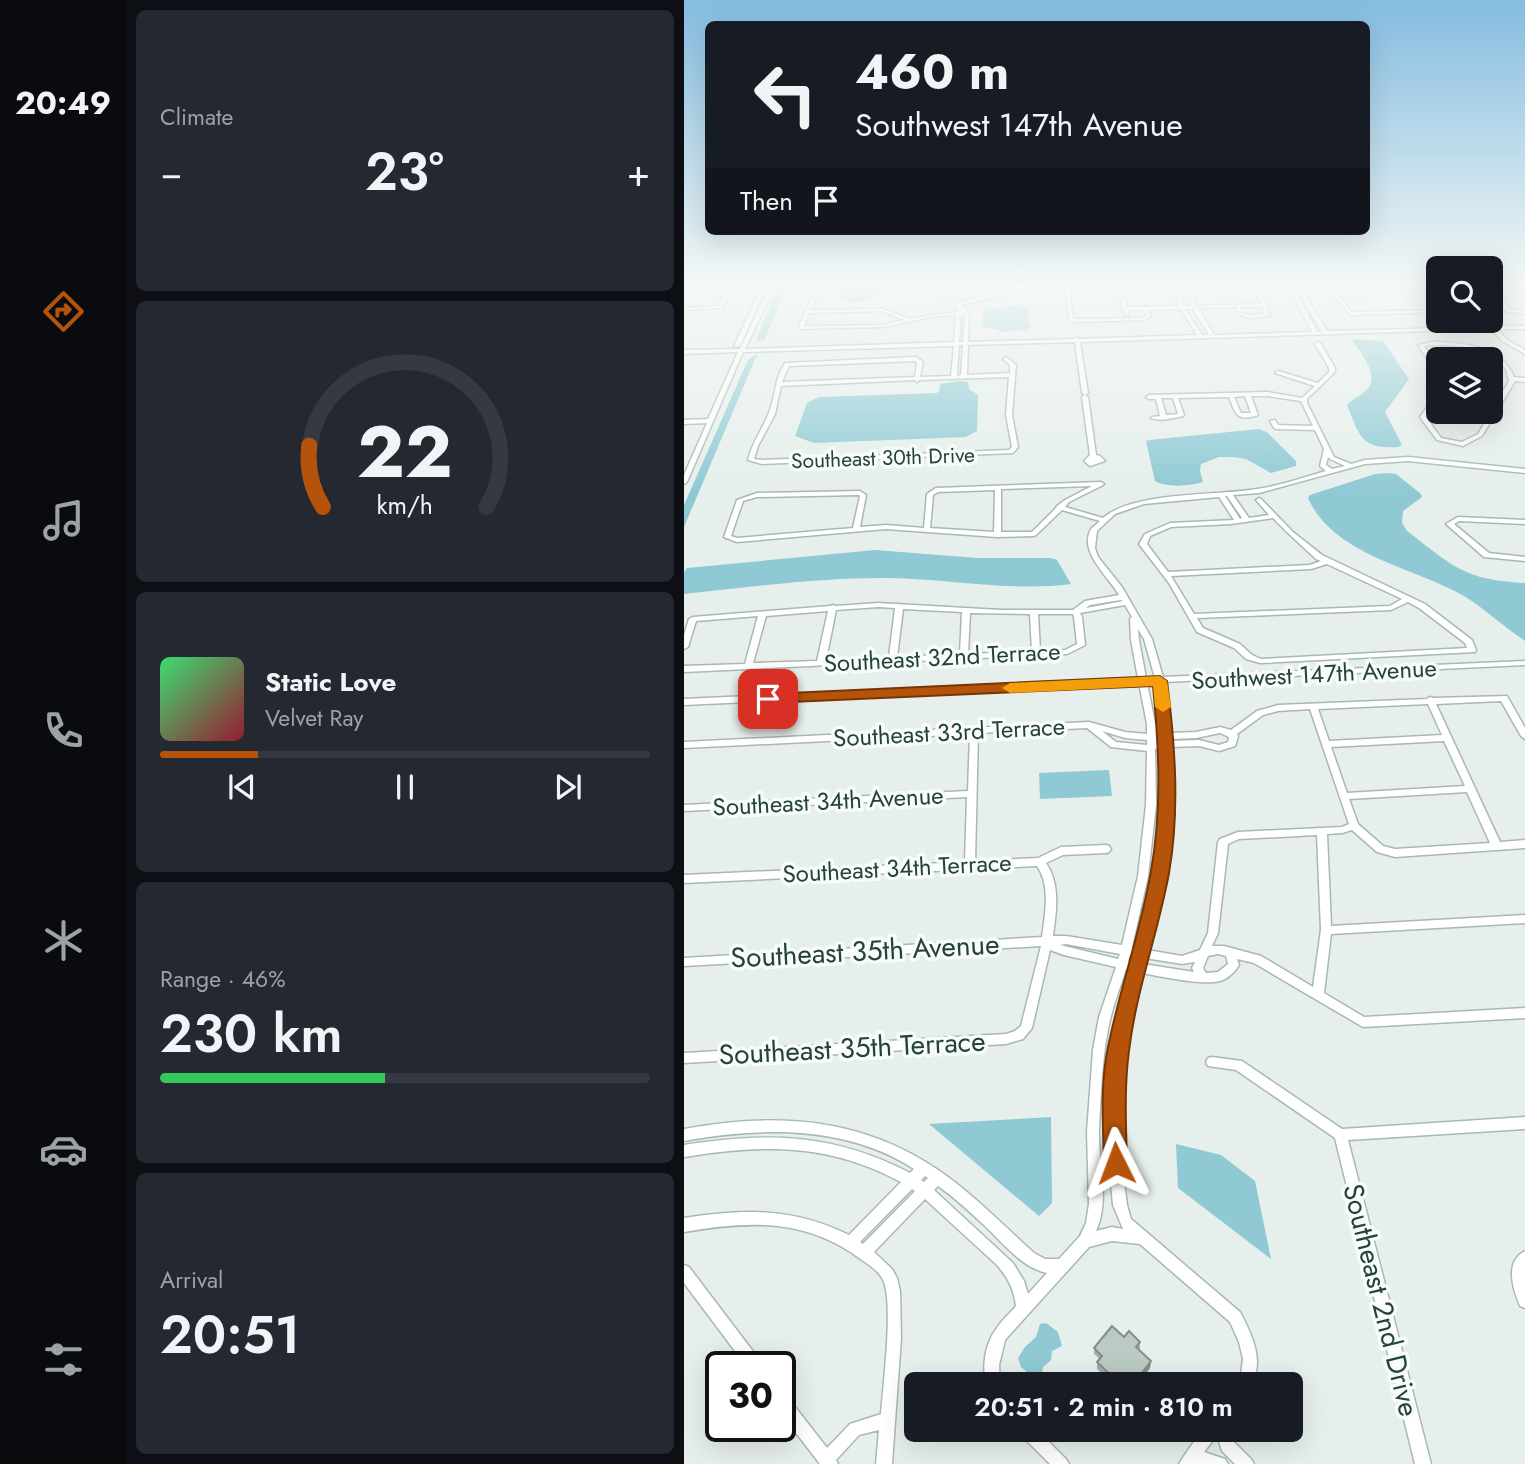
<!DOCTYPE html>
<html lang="en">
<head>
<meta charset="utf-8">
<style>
	:root { --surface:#171b24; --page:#242831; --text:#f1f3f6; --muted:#9ea1a6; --line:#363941; --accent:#b45309 }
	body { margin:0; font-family:Jost,sans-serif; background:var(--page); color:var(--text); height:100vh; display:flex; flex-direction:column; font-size:26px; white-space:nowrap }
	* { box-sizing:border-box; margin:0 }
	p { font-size:23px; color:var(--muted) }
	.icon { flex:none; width:38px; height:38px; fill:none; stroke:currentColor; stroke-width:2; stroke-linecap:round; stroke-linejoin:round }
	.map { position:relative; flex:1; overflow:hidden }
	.panel { display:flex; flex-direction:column; gap:10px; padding:10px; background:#0d0f14; width:558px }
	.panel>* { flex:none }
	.guide { position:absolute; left:21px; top:21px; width:665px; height:214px; border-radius:10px; box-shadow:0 7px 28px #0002; background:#171b24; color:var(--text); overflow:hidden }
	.buttons { position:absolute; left:742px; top:256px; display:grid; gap:14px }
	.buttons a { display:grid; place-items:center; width:77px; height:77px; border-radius:10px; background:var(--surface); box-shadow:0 7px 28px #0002; font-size:35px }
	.speed { position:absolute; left:21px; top:1351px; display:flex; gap:14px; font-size:35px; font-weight:700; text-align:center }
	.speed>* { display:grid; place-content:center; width:91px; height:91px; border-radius:50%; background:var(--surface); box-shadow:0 7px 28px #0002; line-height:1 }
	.speed .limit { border:4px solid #111; border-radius:10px; background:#fff; color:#111 }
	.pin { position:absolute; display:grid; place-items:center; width:60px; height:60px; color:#fff; margin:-30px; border-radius:14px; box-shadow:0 4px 10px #0006 }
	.me { position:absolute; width:77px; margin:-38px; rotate:357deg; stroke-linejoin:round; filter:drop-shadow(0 0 5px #0008) }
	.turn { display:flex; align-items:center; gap:24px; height:147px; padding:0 35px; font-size:32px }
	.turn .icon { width:91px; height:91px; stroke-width:2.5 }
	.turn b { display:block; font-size:49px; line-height:60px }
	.then { display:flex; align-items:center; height:66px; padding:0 35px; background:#0003; gap:14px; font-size:26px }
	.big { font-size:52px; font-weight:600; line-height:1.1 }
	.panel .tile { flex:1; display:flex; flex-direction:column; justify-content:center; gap:10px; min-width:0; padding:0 24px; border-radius:10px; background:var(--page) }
	.panel .dial { align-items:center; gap:0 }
	.dial svg { height:182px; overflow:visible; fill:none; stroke:var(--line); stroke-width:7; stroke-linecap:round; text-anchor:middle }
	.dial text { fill:var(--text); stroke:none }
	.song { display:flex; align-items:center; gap:21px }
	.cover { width:84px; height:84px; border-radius:10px; background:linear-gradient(135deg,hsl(140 70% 55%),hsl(350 70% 35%)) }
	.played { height:7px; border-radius:4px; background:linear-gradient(90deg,var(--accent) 20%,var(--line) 20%) }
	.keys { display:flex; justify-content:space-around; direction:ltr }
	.heat { display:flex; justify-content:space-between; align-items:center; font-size:38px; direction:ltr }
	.charge { height:10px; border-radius:5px; background:linear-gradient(90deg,#34c759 46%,var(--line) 0) }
	.trip { position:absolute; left:220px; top:1372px; width:399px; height:70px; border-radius:10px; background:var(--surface); box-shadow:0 7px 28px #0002; font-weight:600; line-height:70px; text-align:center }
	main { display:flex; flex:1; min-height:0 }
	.tabs { display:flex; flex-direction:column; width:126px; justify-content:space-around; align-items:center; background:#090b0e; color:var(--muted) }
	.tabs .icon { width:49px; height:49px }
	.tabs .current { color:var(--accent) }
	.tabs b { font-size:32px; color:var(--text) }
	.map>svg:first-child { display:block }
	.water { fill:#8ec9d4 }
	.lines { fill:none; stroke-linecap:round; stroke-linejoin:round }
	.minor-casing { stroke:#a8b8b2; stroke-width:3 }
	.minor { fill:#fff; fill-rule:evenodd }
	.wall { fill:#a1aea9 }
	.shaded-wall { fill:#838d89 }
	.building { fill:#bbcac4; stroke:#838d89; stroke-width:2 }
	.route { fill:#b45309; stroke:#753606; stroke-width:2 }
	.slow { fill:#f59e0b }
	.labels { text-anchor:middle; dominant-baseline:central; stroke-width:7; stroke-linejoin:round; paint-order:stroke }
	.far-street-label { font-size:21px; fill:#24423a; stroke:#f7fbf9 }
	.street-label { font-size:24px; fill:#24423a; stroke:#f7fbf9 }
	.near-street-label { font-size:28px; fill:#24423a; stroke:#f7fbf9 }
</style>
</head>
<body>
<main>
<nav class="tabs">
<b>20:49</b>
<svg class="icon current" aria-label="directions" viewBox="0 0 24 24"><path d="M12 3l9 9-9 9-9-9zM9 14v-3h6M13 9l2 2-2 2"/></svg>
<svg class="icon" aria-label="music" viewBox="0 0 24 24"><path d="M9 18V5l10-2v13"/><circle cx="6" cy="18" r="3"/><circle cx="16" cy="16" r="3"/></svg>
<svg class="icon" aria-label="phone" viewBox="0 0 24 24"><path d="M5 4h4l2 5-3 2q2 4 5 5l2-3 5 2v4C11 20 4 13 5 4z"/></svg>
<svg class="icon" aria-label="climate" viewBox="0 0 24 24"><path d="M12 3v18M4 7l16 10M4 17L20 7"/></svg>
<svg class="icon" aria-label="car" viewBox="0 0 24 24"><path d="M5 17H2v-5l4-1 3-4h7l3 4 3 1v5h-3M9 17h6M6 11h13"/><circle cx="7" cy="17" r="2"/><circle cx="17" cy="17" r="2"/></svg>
<svg class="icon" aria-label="filters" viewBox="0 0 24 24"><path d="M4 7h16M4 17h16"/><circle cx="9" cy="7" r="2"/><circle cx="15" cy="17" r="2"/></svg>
</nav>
<section class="panel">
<div class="tile"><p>Climate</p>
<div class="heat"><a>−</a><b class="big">23°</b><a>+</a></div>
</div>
<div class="tile dial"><svg viewBox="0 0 100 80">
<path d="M14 69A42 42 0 1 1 86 69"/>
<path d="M14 69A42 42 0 0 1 8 42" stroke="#b45309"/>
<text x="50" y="56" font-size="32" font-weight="700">22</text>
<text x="50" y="72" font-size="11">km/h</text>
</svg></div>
<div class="tile">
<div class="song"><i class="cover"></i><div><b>Static Love</b><p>Velvet Ray</p></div></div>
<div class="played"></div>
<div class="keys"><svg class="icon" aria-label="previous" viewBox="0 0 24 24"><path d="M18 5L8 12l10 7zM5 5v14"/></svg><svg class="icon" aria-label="pause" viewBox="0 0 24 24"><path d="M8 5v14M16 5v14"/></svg><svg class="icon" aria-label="next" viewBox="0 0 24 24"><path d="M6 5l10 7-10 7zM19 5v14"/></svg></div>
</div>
<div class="tile"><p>Range · 46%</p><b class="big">230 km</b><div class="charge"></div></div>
<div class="tile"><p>Arrival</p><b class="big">20:51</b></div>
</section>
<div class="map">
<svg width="841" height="1464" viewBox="0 0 841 1464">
	<rect width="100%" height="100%" fill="#e6efeb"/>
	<path class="water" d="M93 288H102L81 339 72 341Z
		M159 288H197V289C189 301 169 306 156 299Z
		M338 305 346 310 343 319 346 325 344 329 321 332 298 326 300 311 303 308Z
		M672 339 699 341 725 379 701 412 718 445 714 447C678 449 676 438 663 405 669 398 681 394 685 387 694 372 676 352 668 340Z
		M74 353 72 357 0 527V505L64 360Z
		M275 381 284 382 285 389 294 395 293 431 282 437 130 443 111 436 123 403 135 397 253 393 256 390V384Z
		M575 429 583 432 612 461V466L587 473 562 459 550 457H535L517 464 516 471 519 482C506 486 483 488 471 481L462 441 465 440Z
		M705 473 712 474 737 494 738 497 719 511 718 523 723 531C769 566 780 580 841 583V641C820 627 801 609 780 596 730 567 650 556 624 498L626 495 691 474Z
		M191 550 293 558H366L373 560 387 584C325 592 261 578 199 578 132 578 66 587 0 594V573L3 568Z
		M425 770 428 796 356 799 355 773Z
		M367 1117 368 1203 355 1216 245 1124Z
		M492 1144 537 1155 571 1181 587 1259 494 1188Z
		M362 1323 374 1332 378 1346 368 1351 367 1360 359 1367 358 1373 345 1374 337 1367 334 1358 341 1347 352 1337 356 1324Z"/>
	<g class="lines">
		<defs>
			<path id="minor" d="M43 288H48L38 308 0 310V308L34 306Z
				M77 288H82L56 346 51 347 50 346Z
				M85 288H90L61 349 270 342 272 315 247 317 200 327 117 329 115 326 132 288H137L127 310 199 309 226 319 247 315 272 312 273 310 275 309 258 297 252 288H257L261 295 272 303 293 298 280 288H286L298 297 319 293 323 288H328L323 295 276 305 285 313 284 342 391 339 393 337 395 339 513 335 497 309 465 310 467 316 460 320 389 322 385 318 381 288H385L389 317 392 319 459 318 462 315 460 310H444V315H440L434 288H438L443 307 495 306 490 288H494L500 306H508L502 288H506L512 306 577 304 570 288H575L581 304 583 305 582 306 586 316 565 318 555 315 551 307 514 308 530 335 628 332 605 288H610L633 332H638L612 288H617L643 331 805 327 800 320H805L810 326H841V329H813L822 339 841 350V354L818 341 808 329 396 342 404 393 401 395 398 393 391 342 284 345 283 375 326 373V365L319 359 322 357 332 365 328 415 334 447 329 453 78 464 64 460C68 443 78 430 84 415 92 397 90 379 101 363L232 357 239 362 236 377 267 376 270 346 59 352 3 482 0 484V475L23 423 0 424V420L24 419 54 352 0 354V350L56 349ZM556 307H578L581 314 565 315 559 313ZM501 309H509L525 335H518ZM198 311 220 320 200 325 120 326 125 313ZM277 315H281L279 342H275ZM275 345H279L277 375 273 376ZM231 361 233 362 231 377 98 382 105 366ZM325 377 322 415 328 447 325 450 78 460 70 459 74 446 91 414 97 386 231 380 233 382 236 380Z
				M745 288H750L754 298V304L752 303 747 292 655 296 668 312 754 310V312L667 315 649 295 651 294 745 290Z
				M812 288H816V294L825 309 841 311V314L821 311 812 294Z
				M817 288 841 291V293L819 289Z
				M634 342 637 344 651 368V372L623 399V403L650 457 667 464 681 460 724 457 841 469V473L724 461 681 464 575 493 549 495 565 518 585 515 572 500 575 498 577 499 609 532 638 555 741 604 788 640 792 650 791 652 576 663 562 659 550 648 513 632 485 583 455 544 461 534 486 523 550 520 535 497 460 504 431 514 413 531 411 548 414 557 438 587 468 639 479 677 841 661V665L480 682 486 733 512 732 536 727 547 730 573 711 594 705 743 699 746 697 749 698 823 696 841 728V739L837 736 817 701 752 704 816 842 841 840V848L711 857 693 852 668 830 658 833 643 834 647 926 841 915V923L647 934 640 993 680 1017 841 1008V1018L679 1027 570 963 553 959 555 965C552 970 546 977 539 980 522 987 477 976 457 973L440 1048 436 1089 435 1142 443 1205 447 1219 556 1312C568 1335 580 1359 568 1384H553L557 1374 559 1359 555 1342 546 1322 456 1244 428 1241 405 1247 321 1340 315 1365 316 1384H302C298 1366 301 1343 313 1328 318 1320 326 1313 332 1306 330 1289 324 1278 313 1265L241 1199 190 1252 208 1269 213 1278 216 1291 217 1338 208 1464H192L195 1430 175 1435 152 1460 154 1464H136L96 1412V1392L101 1394 143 1448 166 1424 197 1414C199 1387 210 1301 199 1280 195 1271 184 1264 175 1258 121 1218 64 1221 0 1232V1218C60 1209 108 1207 165 1235L217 1182C145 1143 79 1144 0 1157V1145C84 1132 149 1133 226 1173L230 1169C162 1125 77 1127 0 1141V1129C92 1112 178 1117 257 1172 290 1195 320 1226 350 1253L361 1259H375L396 1236 402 1223 405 1204 403 1132 409 1050 415 1017 432 967 380 955 366 950 348 1028 339 1039 322 1044 0 1063V1053L322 1034 331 1031 337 1026 357 946 0 966V958L358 937C361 914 367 886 353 866L0 883V875L281 862 283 797 0 811V805L284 791 286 734 0 748V742L405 722 441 732 463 734V724L455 683 0 705V699L454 678 447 640 446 619 448 617 441 605 396 613 398 617 401 645 383 654 0 672V666L61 664 74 616 12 621 4 647 0 649V635L5 619 9 617 146 606 149 605 152 606 194 603 317 610H389L401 601 435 595C425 577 394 552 407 529 408 528 415 522 416 521L378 510 352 535 350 536 313 537 202 529 53 542 40 537 53 500 73 493 176 491 182 495 176 527 202 525 240 528 243 494 252 488 417 482 420 484 419 485 385 502 381 507 419 518C450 491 532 496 573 489 596 486 620 477 642 471L636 466 640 449 631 430 592 429 590 428 586 421 591 420 594 425 629 426 617 401 583 396H567L574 415C553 422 552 415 545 397L494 398 500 415 499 416C489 418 476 422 467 418L468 417 476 416 472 399H465L462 397 465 395 583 392 618 398 631 386 591 373 594 371 634 383 645 372V368L631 344ZM561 396 567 413H557L550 397ZM477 398H489L494 414 482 415ZM644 457 646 459 661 466 648 469 642 465ZM408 486 381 500 373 506 372 508 348 532H317V489ZM311 490 310 532 246 528 249 495 254 492ZM175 495 176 496 169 528 53 538 47 536 59 501 73 497ZM541 496H543L558 518 556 519ZM589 518 605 534 632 559 637 561 626 565 484 572 463 544 466 536 487 527 547 524ZM643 564 718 599 706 606 510 614 487 576 627 569ZM437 600 439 601 402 608 406 605ZM724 602 735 608 781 643 783 648 577 659 568 655 556 644 519 628 513 618 707 610ZM194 607 211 608 205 657 142 660 152 610ZM219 609 278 612 276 654 213 657ZM144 611 133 661 69 663 82 616ZM286 613 346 614 348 651 284 654ZM354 614H389L390 617 393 644 381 650 356 651ZM454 629 460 639 471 678H462L455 640ZM463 683H472L477 731 471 723ZM744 704 758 735 645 741 634 709ZM626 709 665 824 658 827 554 832 536 839 534 842 524 933 516 950 498 956 463 950 481 872 487 816V747L515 746 535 751 551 746 554 736 553 734 579 715 594 711ZM403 728 427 747 463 751 462 805 454 876 438 945 382 936H369C372 912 377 885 362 863L379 855 422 853 425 852 427 849 425 846 422 845 377 847 354 858 291 861 294 733ZM418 731 441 738 463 740V745L432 742ZM536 733 545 737 544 742 535 745 515 740 487 741V739L512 738ZM760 741 781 786 663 793 647 747ZM471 748 478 755 477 816 471 872 453 948 448 947 464 876 472 805ZM783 792 806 843 711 849 699 846 674 824 665 799ZM633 835 637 930 629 987 577 956 540 946H528L534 933 544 844 555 839ZM382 944 436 954 434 959 376 945ZM534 954 542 956 544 964 534 972 522 973 519 968 524 956ZM446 955 451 956 449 962 444 961ZM461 958 498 964 511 962 508 968 510 972 459 964ZM442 969 447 971 428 1048 424 1089 423 1142 429 1205 439 1229 428 1227 412 1231C426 1202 414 1161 415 1129 417 1093 418 1051 427 1016 431 1000 437 985 442 969ZM241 1176 244 1178 240 1182 237 1180ZM254 1186C271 1198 286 1212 301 1226 319 1243 338 1268 363 1273L344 1294 340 1281 329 1263 250 1190ZM228 1189 231 1191 179 1244 176 1242Z
				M748 342C778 342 818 346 830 377L841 378V382L831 381 798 436 779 446 753 440 736 417 752 395 754 394V400L742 417 757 438 778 442 794 434 825 381C824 377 823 374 822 370 809 346 764 343 740 346L754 367V373L752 372 734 345Z
				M401 395 404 397 412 455 416 456 421 461 406 466 400 461 406 455 398 397Z
				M774 517 841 520V524L775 521 770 524 805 553 841 557V561L800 557 762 524Z
				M528 1057 558 1061 658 1129 841 1117V1129L664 1140 747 1464H731L651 1138 552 1070 524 1066 522 1062 524 1058Z
				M841 1251V1308L836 1306C829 1289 820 1262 841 1251Z
				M0 1265 5 1267 77 1362 79 1367H63L0 1283Z
				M335 1430H353L382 1459 385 1464H366L337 1435Z
				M518 1430H546L550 1442 567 1459 570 1464H551L538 1451 533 1435 520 1452 541 1459 544 1464H495L498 1459Z"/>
		</defs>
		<use href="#minor" class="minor-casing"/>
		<use href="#minor" class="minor"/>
	</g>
	<path class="wall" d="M440 1337 456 1342V1348L455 1350 467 1361 466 1368 454 1384H441L440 1383 439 1384H429L413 1369V1362L416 1359 410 1354V1348Z"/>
	<path class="shaded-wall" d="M467 1361 466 1368 454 1384H449Z"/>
	<path class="building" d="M428 1326 440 1337 445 1331 456 1342 452 1347 467 1361 449 1384 440 1377 435 1383 413 1362 418 1356 410 1348Z"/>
	<linearGradient id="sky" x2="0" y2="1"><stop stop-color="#84bce0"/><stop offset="0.58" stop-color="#f4f8f6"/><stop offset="1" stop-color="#f4f8f6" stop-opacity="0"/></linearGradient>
	<rect width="841" height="493" fill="url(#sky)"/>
	<path class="route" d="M476 676 483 681C491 744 496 810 485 873 474 933 452 991 445 1051 440 1088 442 1125 443 1163L440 1171 432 1174 423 1171 420 1163C419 1124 416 1085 424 1047 436 988 457 930 467 871 478 810 475 748 469 686L84 703 76 699 84 694Z"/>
	<path class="slow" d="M476 676 483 681 487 707 479 712 471 707 469 686 326 693 318 688 326 683Z"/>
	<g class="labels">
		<g class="far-street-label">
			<text transform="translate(199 458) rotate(-2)">Southeast 30th Drive</text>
		</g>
		<g class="street-label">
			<text transform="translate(258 657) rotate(-3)">Southeast 32nd Terrace</text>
			<text transform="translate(630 674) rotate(-3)">Southwest 147th Avenue</text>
			<text transform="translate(265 732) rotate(-3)">Southeast 33rd Terrace</text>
			<text transform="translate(144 801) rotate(-3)">Southeast 34th Avenue</text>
			<text transform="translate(213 868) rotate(-3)">Southeast 34th Terrace</text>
		</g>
		<g class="near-street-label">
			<text transform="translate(181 951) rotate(-3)">Southeast 35th Avenue</text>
			<text transform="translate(168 1048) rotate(-3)">Southeast 35th Terrace</text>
			<text transform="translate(697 1300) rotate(76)">Southeast 2nd Drive</text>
		</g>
	</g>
</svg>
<div class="buttons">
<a><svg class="icon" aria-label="search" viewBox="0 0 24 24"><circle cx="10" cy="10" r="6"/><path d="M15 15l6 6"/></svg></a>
<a><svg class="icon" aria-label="layers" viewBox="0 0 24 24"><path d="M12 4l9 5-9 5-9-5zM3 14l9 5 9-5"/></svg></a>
</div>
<div class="speed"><div class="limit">30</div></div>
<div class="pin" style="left:84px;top:699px;background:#d93025"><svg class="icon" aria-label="arrive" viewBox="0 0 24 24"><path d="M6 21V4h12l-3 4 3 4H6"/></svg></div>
<svg class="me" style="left:432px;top:1163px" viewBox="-20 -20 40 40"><path d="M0-17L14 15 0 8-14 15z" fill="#b45309" stroke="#fff" stroke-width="4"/></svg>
<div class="trip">20:51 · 2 min · 810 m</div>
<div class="guide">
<div class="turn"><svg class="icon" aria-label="left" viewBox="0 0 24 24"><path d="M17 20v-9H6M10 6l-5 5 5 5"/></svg><div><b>460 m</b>Southwest 147th Avenue</div></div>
<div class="then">Then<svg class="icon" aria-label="arrive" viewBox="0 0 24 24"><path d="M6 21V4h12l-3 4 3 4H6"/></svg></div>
</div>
</div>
</main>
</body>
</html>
